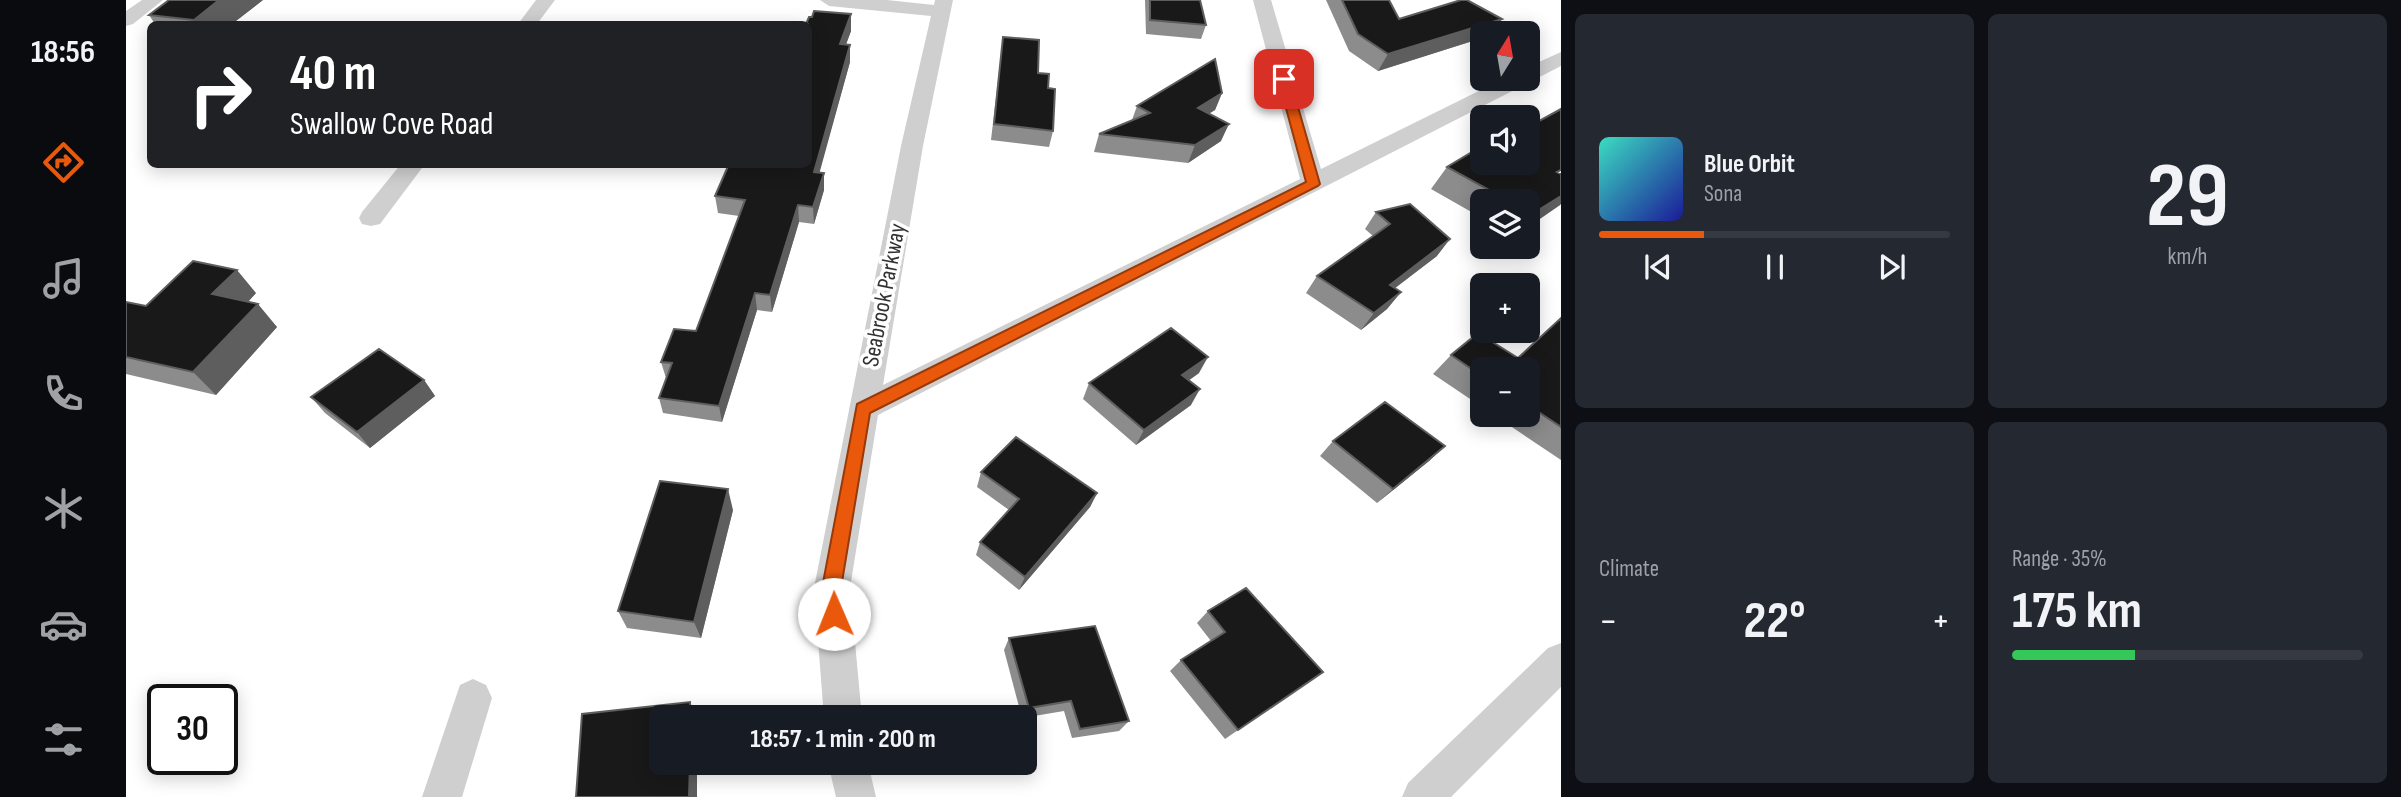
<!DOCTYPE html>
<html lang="en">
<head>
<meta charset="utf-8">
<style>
	:root { --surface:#171b24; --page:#242831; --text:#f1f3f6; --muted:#9ea1a6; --line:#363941; --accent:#ea580c }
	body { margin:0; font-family:"Sofia Sans Condensed",sans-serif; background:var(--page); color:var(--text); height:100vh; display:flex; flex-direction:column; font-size:26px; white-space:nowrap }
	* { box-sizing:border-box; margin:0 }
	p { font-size:23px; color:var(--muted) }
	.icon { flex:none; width:38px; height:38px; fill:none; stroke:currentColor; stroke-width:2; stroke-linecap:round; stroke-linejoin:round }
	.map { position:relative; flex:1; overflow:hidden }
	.sheet { display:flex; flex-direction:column; gap:14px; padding:14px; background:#0d0f14; width:840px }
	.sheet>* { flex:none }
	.guide { position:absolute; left:21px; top:21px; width:665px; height:147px; border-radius:10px; box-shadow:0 4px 18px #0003; background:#202124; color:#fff; overflow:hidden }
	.needle { width:46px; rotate:11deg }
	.buttons { position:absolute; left:1344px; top:21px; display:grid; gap:14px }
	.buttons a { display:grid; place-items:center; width:70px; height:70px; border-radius:10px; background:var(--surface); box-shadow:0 4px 18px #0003; font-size:35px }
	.speed { position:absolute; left:21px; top:684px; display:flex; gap:14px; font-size:35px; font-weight:700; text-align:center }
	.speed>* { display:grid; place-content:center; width:91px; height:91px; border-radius:50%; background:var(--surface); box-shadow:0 4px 18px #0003; line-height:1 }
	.speed .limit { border:4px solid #111; border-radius:10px; background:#fff; color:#111 }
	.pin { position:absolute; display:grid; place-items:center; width:60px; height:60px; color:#fff; margin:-30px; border-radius:14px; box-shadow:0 4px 10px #0006 }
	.me { position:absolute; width:77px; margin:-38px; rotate:359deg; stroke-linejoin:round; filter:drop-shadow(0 0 5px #0008) }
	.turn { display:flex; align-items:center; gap:24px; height:147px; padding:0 28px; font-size:32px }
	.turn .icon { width:91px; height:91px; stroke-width:2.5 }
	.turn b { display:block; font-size:49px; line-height:60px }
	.big { font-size:52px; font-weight:700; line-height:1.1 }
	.sheet .card { flex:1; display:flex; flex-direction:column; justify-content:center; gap:10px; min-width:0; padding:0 24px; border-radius:10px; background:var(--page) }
	.sheet .dial { align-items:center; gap:0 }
	.dial b { font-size:91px; line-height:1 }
	.song { display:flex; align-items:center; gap:21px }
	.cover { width:84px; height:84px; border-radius:10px; background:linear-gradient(135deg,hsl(170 70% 55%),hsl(240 70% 35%)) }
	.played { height:7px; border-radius:4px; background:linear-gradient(90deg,var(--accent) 30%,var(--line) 30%) }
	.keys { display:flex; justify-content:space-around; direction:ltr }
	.heat { display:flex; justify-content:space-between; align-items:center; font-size:38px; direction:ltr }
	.charge { height:10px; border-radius:5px; background:linear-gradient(90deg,#34c759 35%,var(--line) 0) }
	.sheet .tiles { flex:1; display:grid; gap:14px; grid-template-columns:repeat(2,1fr) }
	.trip { position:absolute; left:523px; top:705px; width:388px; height:70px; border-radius:10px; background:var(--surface); box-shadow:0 4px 18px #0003; font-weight:700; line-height:70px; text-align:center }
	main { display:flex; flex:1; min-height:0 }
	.tabs { display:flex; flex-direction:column; width:126px; justify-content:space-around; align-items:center; background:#090b0e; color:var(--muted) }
	.tabs .icon { width:49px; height:49px }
	.tabs .on { color:var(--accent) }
	.tabs b { font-size:32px; color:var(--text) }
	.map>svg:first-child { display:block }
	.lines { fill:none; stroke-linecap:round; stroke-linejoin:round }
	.street { fill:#cfcfcf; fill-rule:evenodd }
	.wall { fill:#8c8c8c }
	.shaded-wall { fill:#5e5e5e }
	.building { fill:#191919; stroke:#5e5e5e; stroke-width:2 }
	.route { fill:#ea580c; stroke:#983908; stroke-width:2 }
	.labels { text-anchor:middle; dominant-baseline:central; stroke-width:7; stroke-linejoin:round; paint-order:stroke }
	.street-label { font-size:24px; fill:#323232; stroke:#fff }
</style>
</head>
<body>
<main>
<nav class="tabs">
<b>18:56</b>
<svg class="icon on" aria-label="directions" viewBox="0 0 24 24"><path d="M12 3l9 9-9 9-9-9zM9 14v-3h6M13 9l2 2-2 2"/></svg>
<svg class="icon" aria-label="music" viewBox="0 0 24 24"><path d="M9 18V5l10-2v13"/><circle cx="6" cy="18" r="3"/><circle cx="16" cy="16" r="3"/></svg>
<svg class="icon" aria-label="phone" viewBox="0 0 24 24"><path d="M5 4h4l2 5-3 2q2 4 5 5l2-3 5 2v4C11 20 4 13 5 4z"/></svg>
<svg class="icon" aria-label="climate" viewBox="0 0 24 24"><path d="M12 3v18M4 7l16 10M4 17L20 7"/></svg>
<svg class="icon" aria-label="car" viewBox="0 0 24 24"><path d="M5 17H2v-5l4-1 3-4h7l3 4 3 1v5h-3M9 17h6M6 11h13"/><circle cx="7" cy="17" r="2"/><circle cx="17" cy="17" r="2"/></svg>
<svg class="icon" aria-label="filters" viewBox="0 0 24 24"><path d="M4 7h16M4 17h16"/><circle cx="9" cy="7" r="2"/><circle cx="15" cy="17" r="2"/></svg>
</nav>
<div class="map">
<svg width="1435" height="797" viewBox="0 0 1435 797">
	<rect width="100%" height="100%" fill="#fff"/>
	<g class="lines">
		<path class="street" d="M16 0H37L7 24 0 26V11Z
			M410 0H429L411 24H392Z
			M694 0H761L808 5 809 0H827L797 146 757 385 1174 179 1127 0H1145L1195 169 1377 79H1402V67L1435 52V66L752 415 724 588 736 718H698L688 588 775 146 805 16 703 6Z
			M275 164H299L254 224 245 226 236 224 233 218 236 212Z
			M1435 643V687L1325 797H1276L1282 783 1422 648Z
			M347 679 360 685 366 698 336 797H296L334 685Z
			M702 763H742L750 797H710Z"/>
	</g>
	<path class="wall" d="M137 0 106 24H29L23 15Z
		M1019 0H1074L1080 25 1075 39 1020 34Z
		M1200 0H1263L1273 19H1376L1366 33H1356V38L1252 71 1223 51Z
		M725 14V31L720 44 724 62 693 172 698 173V190L688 224 673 222 646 312 631 310 596 422 537 413 533 398 540 378 535 362 570 331 613 216 592 213 589 196 630 165Z
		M877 37 912 73 922 88 927 131 923 147 865 140Z
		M1096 93 1089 110 1083 113 1095 141 1062 163 968 152 973 134 1006 120 1011 106Z
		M1356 163 1434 205 1402 227V201H1356V218L1305 189 1321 167Z
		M1250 212 1311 256 1268 288 1275 292 1261 309 1235 330 1180 293 1191 276 1247 236 1239 229Z
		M130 293 122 302 151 327 90 395 0 374V302L20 306Z
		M1435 318V460L1368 415H1402V369H1356V407L1307 374 1325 355 1392 358Z
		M1073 373 1063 380 1065 405 1010 445 957 399 963 383Z
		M298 380 309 396 244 448 199 413 185 397Z
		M1207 441 1319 446 1303 461 1251 503 1194 456Z
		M855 472 971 493 964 507 893 590 850 555 854 542 883 510 851 487Z
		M607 510 575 638 501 628 492 611Z
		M1082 611 1197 672 1099 739 1044 671 1055 660 1085 641 1071 623Z
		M883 638 1003 721 993 731 946 738 938 711 896 718 878 650Z"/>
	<path class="shaded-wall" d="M93 0H137L106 24H71L68 20Z
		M725 14V31L714 61V44Z
		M1376 19 1366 33H1356V38L1252 71 1262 54Z
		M724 45V62L689 189 688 172Z
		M1096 93 1089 110 1065 125 1072 108Z
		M1103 124 1095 141 1062 163 1069 145Z
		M698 173V190L688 224 687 207Z
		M1435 196V204L1434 205 1402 227V219L1406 214Z
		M672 205 673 222 646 312 644 295Z
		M1324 239 1311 256 1251 302 1264 285Z
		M111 270 130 293 107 318 86 294Z
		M1275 292 1261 309 1235 330 1248 313Z
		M629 293 631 310 596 422 593 406Z
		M132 304 151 327 90 395 67 372Z
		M1082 357 1073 373 1048 391 1056 375Z
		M298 380 309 396 244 448 231 432Z
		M1074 389 1065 405 1010 445 1018 430Z
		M1319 446 1303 461 1251 503 1267 489Z
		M602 489 607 510 575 638 568 622Z
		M971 493 964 507 893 590 899 577Z
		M564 702 571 716V718H564Z
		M564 763H571V797H563Z"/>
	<path class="building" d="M43 0H93L68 20 23 15Z
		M1024 0H1074L1080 25 1024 20Z
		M1216 0H1263L1273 19 1335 0H1341L1376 19 1262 54 1232 34Z
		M688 11 725 14 714 44 724 45 688 172 698 173 687 207 672 205 644 295 629 293 593 406 533 398 546 363 535 362 548 329 570 331 619 200 589 196 603 164H682V24H680L683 17H686Z
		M877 37 913 40 912 73 923 74 922 88 929 89 927 131 868 124Z
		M1089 59 1096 93 1072 108 1103 124 1069 145 973 134 1024 113 1011 106Z
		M1435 109V170L1431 172 1435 174V196L1406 214 1402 212V201H1383L1321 167 1356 146V163H1402V127Z
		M1284 204 1324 239 1264 285 1275 292 1248 313 1191 276 1264 224 1250 212Z
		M67 261 111 270 86 294 132 304 67 372 0 357V302L20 306Z
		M1435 318V427L1402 405V369H1356V376L1325 355 1352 333 1392 358Z
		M1045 328 1082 357 1056 375 1074 389 1018 430 963 383Z
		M253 349 298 380 231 432 185 397Z
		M1259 402 1319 446 1267 489 1207 441Z
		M890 437 971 493 899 577 854 542 893 499 855 472Z
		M534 481 602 489 568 622 492 611Z
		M1120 588 1197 672 1112 730 1055 660 1099 632 1082 611Z
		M969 626 1003 721 954 729 945 701 903 708 883 638Z
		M564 702V718H536V763H564L563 797H450L456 714Z"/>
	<path class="route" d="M1158 75 1164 79 1194 184 1192 186 744 413 715 588 718 614 715 620 708 623 701 620 696 588 731 404 1180 182 1152 79Z"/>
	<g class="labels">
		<g class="street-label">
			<text transform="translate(758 295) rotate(-79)">Seabrook Parkway</text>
		</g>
	</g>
</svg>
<div class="buttons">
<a><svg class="needle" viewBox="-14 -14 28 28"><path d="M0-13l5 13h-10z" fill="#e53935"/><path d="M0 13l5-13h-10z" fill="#9ea1a6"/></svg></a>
<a><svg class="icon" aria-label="sound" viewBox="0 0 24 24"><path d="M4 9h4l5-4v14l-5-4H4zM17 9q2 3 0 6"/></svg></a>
<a><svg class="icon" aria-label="layers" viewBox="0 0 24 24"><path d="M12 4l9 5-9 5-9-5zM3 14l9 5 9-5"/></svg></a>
<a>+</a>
<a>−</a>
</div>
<div class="speed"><div class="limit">30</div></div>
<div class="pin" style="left:1158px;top:79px;background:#d93025"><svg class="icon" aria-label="arrive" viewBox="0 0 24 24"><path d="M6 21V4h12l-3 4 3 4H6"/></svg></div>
<svg class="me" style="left:708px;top:614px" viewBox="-20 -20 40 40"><circle r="19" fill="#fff"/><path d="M0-13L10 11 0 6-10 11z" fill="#ea580c"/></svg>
<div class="trip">18:57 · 1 min · 200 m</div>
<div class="guide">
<div class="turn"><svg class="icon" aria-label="right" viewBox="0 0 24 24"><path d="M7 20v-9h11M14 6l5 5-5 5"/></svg><div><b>40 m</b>Swallow Cove Road</div></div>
</div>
</div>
<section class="sheet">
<div class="tiles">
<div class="card">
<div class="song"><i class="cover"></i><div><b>Blue Orbit</b><p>Sona</p></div></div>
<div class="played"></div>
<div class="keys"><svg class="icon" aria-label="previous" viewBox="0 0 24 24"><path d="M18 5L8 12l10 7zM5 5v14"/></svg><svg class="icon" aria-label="pause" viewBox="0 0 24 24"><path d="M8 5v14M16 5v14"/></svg><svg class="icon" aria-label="next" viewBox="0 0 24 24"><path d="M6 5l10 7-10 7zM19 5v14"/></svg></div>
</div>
<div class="card dial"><b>29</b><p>km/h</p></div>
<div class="card"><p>Climate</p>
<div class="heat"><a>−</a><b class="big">22°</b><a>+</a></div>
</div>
<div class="card"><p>Range · 35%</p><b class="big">175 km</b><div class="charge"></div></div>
</div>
</section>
</main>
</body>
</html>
